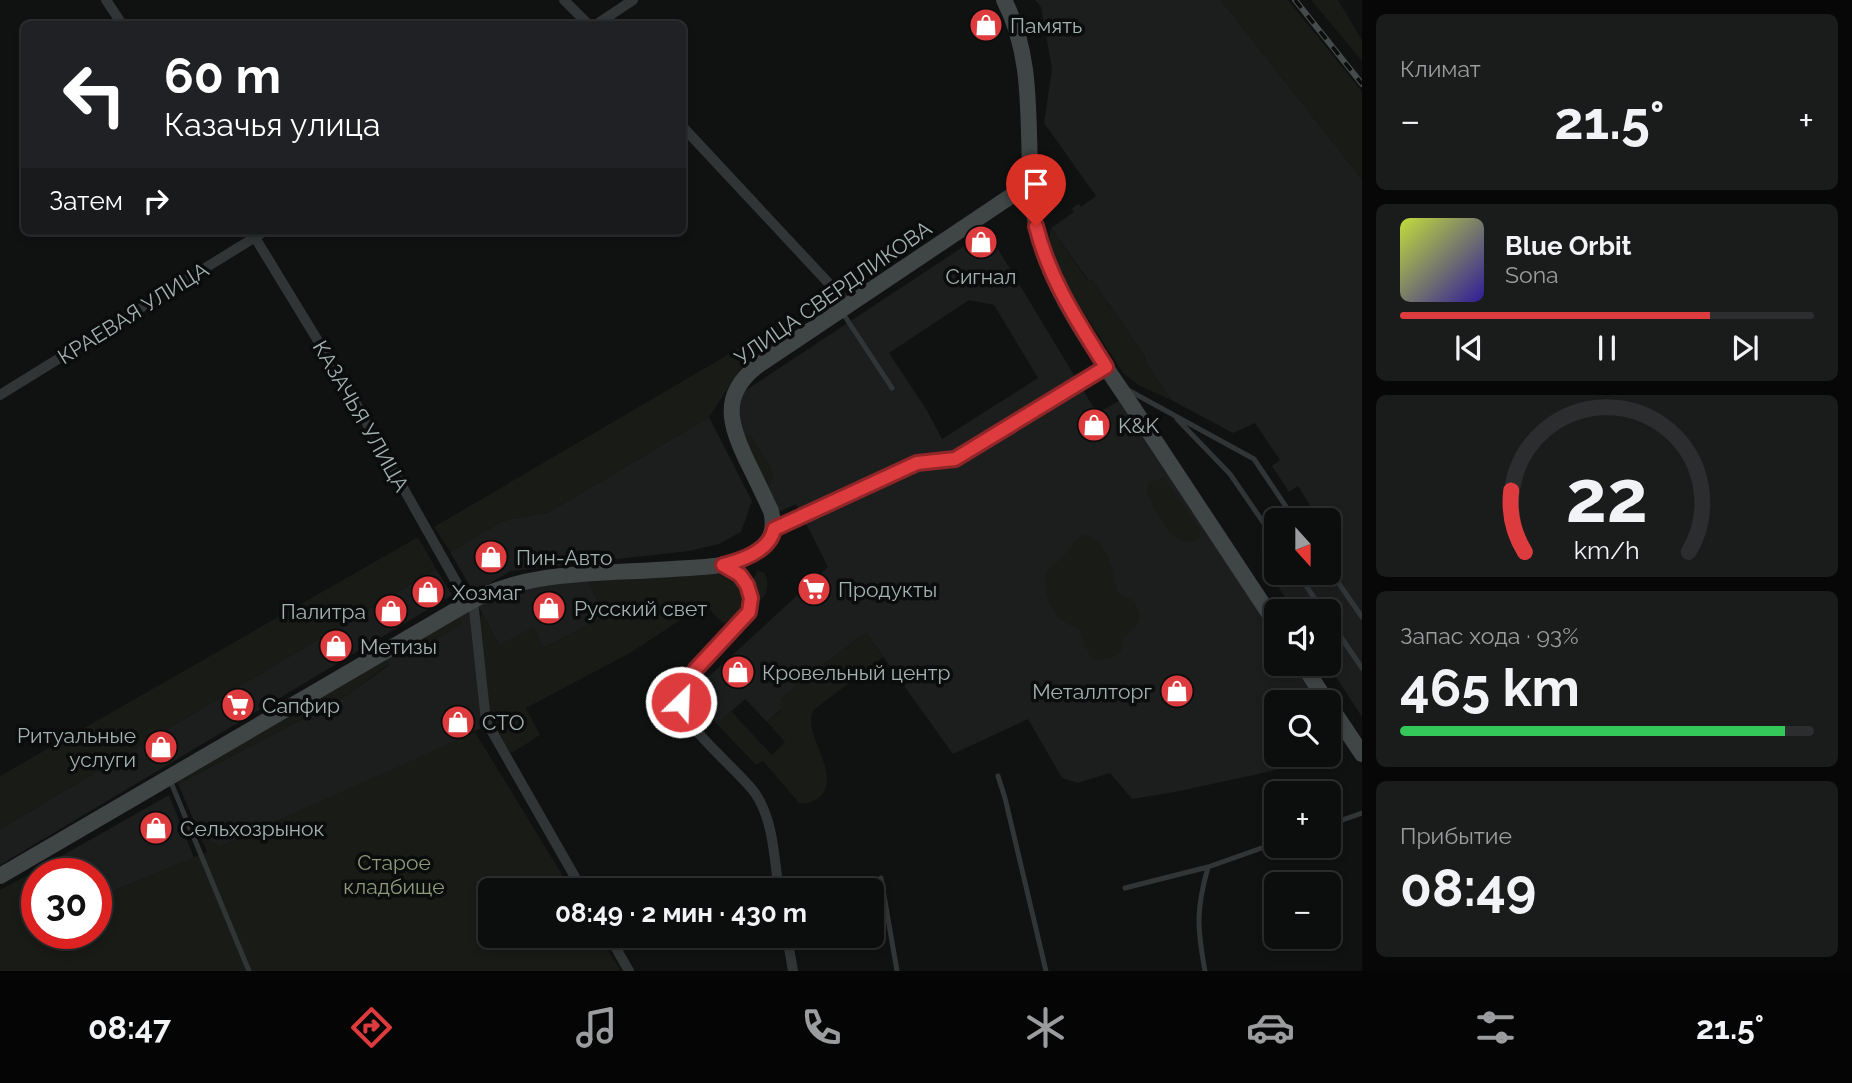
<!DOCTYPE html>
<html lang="ru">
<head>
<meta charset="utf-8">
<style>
	:root { --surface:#0c0d0d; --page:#1a1b1b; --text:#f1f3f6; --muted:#9a9c9d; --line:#2c2d2e; --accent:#de3b3e }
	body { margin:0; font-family:Raleway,sans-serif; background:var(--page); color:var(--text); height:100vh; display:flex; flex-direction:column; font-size:26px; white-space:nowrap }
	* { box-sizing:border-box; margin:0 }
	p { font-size:23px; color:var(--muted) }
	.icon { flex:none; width:38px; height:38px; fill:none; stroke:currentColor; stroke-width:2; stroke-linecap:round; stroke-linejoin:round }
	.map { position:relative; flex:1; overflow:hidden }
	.details { display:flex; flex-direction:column; gap:14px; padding:14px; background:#070707; width:490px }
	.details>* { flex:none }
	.guide { position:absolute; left:21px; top:21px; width:665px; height:214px; border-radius:10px; box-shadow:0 4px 10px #0003,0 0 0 2px var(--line); background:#202124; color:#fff; overflow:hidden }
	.needle { width:46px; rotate:159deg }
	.fabs { position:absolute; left:1264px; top:508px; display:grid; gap:14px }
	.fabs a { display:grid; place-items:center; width:77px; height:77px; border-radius:10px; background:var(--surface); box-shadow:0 4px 10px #0003,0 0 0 2px var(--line); font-size:35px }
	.speed { position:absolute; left:21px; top:858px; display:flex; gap:14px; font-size:35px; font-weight:700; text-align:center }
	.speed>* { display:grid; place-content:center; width:91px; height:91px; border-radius:50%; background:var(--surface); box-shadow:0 4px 10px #0003,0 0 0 2px var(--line); line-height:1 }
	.speed .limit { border:10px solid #d22; background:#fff; color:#111 }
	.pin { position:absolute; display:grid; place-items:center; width:60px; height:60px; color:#fff; margin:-72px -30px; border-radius:50% 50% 50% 0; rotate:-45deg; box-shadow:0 0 7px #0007 }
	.pin .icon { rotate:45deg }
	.me { position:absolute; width:77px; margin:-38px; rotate:24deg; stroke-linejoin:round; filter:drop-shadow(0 0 5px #0008) }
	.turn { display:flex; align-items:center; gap:24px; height:147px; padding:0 28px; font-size:32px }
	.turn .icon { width:91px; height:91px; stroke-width:2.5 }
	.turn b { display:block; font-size:49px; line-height:60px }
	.then { display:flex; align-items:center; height:66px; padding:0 28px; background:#0003; gap:14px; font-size:26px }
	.big { font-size:52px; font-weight:700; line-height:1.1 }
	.details .widget { flex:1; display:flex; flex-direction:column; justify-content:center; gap:10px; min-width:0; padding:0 24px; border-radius:10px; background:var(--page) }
	.details .dial { align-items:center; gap:0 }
	.dial svg { height:182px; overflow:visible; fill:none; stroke:var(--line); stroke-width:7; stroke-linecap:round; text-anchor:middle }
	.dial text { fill:var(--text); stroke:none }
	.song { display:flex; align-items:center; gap:21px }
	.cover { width:84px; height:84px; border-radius:10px; background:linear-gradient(135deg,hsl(70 70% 55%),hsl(250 70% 35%)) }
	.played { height:7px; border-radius:4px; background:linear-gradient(90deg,var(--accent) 75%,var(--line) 75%) }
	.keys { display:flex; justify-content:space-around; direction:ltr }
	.heat { display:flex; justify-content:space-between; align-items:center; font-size:38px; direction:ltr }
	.charge { height:10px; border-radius:5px; background:linear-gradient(90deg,#34c759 93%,var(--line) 0) }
	.trip { position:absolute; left:478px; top:878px; width:406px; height:70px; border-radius:10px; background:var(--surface); box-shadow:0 4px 10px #0003,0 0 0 2px var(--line); font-weight:700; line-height:70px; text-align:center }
	.dock { display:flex; height:112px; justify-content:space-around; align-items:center; background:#050505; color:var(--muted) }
	.dock .icon { width:49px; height:49px }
	.dock .selected { color:var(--accent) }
	.dock b { font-size:32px; color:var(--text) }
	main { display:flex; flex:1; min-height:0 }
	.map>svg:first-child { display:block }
	.built { fill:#1c1e1e; fill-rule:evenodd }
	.green { fill:#191b17 }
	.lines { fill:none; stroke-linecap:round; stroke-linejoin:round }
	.lane { stroke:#323536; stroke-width:5 }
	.street { stroke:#323536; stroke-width:10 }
	.secondary { stroke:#404546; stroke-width:16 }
	.rail-casing { stroke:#454a4b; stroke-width:6 }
	.rail { stroke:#0b0c0c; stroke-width:3.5; stroke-dasharray:10; stroke-linecap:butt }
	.route-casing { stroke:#902628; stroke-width:18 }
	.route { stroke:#de3b3e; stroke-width:12 }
	.labels { text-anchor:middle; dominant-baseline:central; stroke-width:7; stroke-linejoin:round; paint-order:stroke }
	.poi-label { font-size:21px; fill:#a3b1b1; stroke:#0b0c0c; text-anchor:start }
	.street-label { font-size:21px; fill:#a3b1b1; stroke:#0b0c0c }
	.park-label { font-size:21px; fill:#8e9a7b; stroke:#0b0c0c }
</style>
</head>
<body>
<main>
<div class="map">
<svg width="1362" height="971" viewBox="0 0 1362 971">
	<rect width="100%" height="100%" fill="#101111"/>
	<path class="built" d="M1035 0H1221L1362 179V717L1327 663 1328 611H1294L1261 560 1276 549V572H1328V520H1319L1298 486 1289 492 1272 466 1280 460 1255 423 1233 433 1171 400 1144 361 1145 357 1092 280H1088L1051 228 1074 212 1072 208 1079 204 1081 207 1096 196 1044 123 1052 69 1041 7Z
		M987 231 1097 413 1121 400 1276 636V663H1293L1318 702H1276V754H1312L1272 771 1175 792 1132 799 1110 773 1078 783 1062 778 1028 719 953 754 866 633 805 678 781 700V709L767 722 745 699 717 724 690 694 828 567 796 504 777 513 736 422 740 394ZM969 300 994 305 1038 378 942 439 926 409 889 353Z
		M709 417 752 501 741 532 719 544 689 551 511 571 474 593 450 552 502 521 549 512Z
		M436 569 452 595 0 865V829Z
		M588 581 606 616 544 648 499 645 477 604 532 586Z
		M471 610 485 726 439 749 219 847 208 839 194 821 178 784 346 696 389 665 385 657Z
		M169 795 194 858 96 898V873H37V898L28 875Z"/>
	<path class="green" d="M1221 0H1288L1360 89 1362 92V179Z
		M1311 0H1338L1362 40V61Z
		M1051 228 1087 280H1092L1145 357 1144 361 1171 400 1140 386 1123 373 1062 279 1049 240Z
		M787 320V327L782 339 740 370 709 417 549 512 502 521 450 552 434 527Z
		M746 435H751L774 474 770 485 766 484 744 437Z
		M1164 477 1200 529V536L1193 542C1169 544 1157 511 1147 494L1149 483Z
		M1083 535C1107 536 1113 574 1118 592L1135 602 1140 616 1135 627 1123 637 1121 652C1091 671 1088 654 1080 631 1073 626 1063 622 1057 616 1048 606 1040 581 1048 570 1052 565 1057 563 1061 559 1070 551 1071 542 1083 535Z
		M418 537 436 569 0 829V776Z
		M757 571 764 572C770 582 768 596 758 602L755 599 754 578Z
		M721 573C735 577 748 594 740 609 737 616 729 620 723 624L705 604 630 653 526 708 540 735 512 753 509 751 491 722 479 620 482 613 499 645 534 627 544 648 606 616 588 581Z
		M458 617 462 624 417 650 413 646V642Z
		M866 633 883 657 815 709C812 714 811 714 811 720 810 742 844 782 816 800 810 803 806 804 799 803L763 761 756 765 717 724 731 711 772 755 785 742 767 722 781 710V700L805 678Z
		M385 657 389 664 346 696 178 784 176 779Z
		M475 732 572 891H490V936H599L621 971H0V890L28 875 37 898V933H96V898L207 852 194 821 208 839 219 847Z"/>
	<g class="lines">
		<path class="lane" d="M842 312 892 388
			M1128 390 1254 459 1295 520
			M1177 419 1230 474 1276 541
			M776 527 917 463 955 459 1105 368
			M1328 568 1362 617
			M1297 572 1323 611
			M1328 618 1362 668
			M998 776 1005 798 1046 971
			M170 780 249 971
			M1328 825 1362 813
			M881 878 897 971
			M1125 888 1208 867 1276 843
			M1205 971C1197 927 1196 910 1208 867"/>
		<path class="street" d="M106 0 122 24
			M564 0 588 24
			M597 24 633 0
			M682 126 849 305
			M251 231 351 395 468 603
			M0 395 265 231
			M724 565C803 616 681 648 681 704 681 724 741 773 755 793 774 821 774 859 779 891
			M473 600 486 721 583 891
			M609 936 629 971
			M787 936 793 971"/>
		<path class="secondary" d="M1004 0C1046 81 1015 172 1044 255 1064 310 1100 358 1132 406 1180 479 1228 551 1276 624
			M1302 663 1327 702
			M1328 703 1362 754
			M0 876 468 603C528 569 606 574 673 569 695 567 721 568 742 559 764 549 778 537 771 511 763 494 755 477 747 461 730 425 720 396 756 367L1032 182"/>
		<defs>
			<path id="rail" d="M1295 0 1362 84"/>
		</defs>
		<use href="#rail" class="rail-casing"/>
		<use href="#rail" class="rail"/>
	</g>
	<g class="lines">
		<defs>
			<path id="route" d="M681 702 684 690 696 669 749 612 751 598 747 585 740 575 723 565C743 560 770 550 774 529L917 463 955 459 1106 367C1078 322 1049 279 1036 226"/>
		</defs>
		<use href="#route" class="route-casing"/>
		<use href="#route" class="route"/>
	</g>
	<defs>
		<symbol id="shop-disc" viewBox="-11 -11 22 22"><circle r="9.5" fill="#de3b3e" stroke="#0b0c0c"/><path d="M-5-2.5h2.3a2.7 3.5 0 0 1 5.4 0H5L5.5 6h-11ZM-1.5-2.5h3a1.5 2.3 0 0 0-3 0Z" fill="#fff"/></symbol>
		<symbol id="supermarket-disc" viewBox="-11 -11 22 22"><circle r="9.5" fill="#de3b3e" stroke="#0b0c0c"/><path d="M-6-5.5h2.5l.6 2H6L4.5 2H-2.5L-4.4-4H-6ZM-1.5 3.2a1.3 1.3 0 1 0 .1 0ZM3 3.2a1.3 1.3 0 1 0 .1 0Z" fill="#fff"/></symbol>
	</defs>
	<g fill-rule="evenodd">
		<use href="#shop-disc" x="967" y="6" width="38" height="38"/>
		<use href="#shop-disc" x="962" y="223" width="38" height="38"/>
		<use href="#shop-disc" x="1075" y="406" width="38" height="38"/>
		<use href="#shop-disc" x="472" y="538" width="38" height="38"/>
		<use href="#supermarket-disc" x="795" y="570" width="38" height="38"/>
		<use href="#shop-disc" x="409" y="573" width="38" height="38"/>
		<use href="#shop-disc" x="530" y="589" width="38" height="38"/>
		<use href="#shop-disc" x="372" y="592" width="38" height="38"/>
		<use href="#shop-disc" x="317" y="627" width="38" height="38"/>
		<use href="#shop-disc" x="719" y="653" width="38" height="38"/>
		<use href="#shop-disc" x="1158" y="672" width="38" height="38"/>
		<use href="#supermarket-disc" x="219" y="686" width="38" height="38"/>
		<use href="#shop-disc" x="439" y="703" width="38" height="38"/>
		<use href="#shop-disc" x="142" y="728" width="38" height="38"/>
		<use href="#shop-disc" x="137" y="809" width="38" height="38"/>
	</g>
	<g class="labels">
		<g class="poi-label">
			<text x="1010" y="25">Память</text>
			<text x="981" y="276" text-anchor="middle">Сигнал</text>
			<text x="1118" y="425">K&amp;K</text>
			<text x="516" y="557">Пин-Авто</text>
			<text x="838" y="589">Продукты</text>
			<text x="452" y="592">Хозмаг</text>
			<text x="574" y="608">Русский свет</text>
			<text x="366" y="611" text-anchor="end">Палитра</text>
			<text x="360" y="646">Метизы</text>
			<text x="762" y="672">Кровельный центр</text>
			<text x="1152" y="691" text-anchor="end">Металлторг</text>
			<text x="262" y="705">Сапфир</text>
			<text x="482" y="722">СТО</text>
			<text x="136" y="735" text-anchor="end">Ритуальные<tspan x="136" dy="24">услуги</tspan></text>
			<text x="180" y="828">Сельхозрынок</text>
		</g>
		<g class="street-label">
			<text transform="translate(833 293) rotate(-35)">УЛИЦА СВЕРДЛИКОВА</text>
			<text transform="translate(133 313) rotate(-32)">КРАЕВАЯ УЛИЦА</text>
			<text transform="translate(361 416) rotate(60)">КАЗАЧЬЯ УЛИЦА</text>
		</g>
		<g class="park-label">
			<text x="394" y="862">Старое<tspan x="394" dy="24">кладбище</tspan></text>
		</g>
	</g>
</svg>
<div class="fabs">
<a><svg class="needle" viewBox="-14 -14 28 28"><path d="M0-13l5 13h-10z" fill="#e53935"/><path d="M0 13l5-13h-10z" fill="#9a9c9d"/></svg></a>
<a><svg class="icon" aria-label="sound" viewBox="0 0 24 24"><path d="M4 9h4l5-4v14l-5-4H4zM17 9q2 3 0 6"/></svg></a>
<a><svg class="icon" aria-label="search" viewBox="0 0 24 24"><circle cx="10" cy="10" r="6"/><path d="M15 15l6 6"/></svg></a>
<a>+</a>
<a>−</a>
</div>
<div class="speed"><div class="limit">30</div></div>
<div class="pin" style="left:1036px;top:226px;background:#d93025"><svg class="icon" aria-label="arrive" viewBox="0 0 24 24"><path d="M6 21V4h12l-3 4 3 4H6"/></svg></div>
<svg class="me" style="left:681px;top:702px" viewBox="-20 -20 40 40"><circle r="17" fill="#de3b3e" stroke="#fff" stroke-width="3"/><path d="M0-11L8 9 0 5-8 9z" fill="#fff"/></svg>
<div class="trip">08:49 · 2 мин · 430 m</div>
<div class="guide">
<div class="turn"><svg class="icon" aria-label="left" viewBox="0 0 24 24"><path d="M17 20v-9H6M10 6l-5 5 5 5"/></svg><div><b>60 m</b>Казачья улица</div></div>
<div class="then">Затем<svg class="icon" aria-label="right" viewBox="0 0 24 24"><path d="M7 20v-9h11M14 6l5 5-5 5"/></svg></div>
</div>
</div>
<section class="details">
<div class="widget"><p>Климат</p>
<div class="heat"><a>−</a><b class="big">21.5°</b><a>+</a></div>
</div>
<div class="widget">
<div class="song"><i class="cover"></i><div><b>Blue Orbit</b><p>Sona</p></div></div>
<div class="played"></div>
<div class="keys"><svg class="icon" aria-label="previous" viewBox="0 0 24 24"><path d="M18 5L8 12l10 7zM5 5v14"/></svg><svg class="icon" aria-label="pause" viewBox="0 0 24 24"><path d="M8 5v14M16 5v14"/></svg><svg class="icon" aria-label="next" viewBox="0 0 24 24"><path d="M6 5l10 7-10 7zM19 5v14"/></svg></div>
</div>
<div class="widget dial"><svg viewBox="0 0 100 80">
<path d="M14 69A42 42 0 1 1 86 69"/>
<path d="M14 69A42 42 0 0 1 8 42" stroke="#de3b3e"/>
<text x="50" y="56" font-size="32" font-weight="700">22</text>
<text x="50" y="72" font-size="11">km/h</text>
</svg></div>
<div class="widget"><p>Запас хода · 93%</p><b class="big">465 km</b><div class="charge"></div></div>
<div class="widget"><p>Прибытие</p><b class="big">08:49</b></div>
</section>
</main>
<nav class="dock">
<b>08:47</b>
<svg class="icon selected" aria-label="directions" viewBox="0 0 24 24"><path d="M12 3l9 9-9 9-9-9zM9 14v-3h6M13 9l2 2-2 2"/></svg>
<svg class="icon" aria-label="music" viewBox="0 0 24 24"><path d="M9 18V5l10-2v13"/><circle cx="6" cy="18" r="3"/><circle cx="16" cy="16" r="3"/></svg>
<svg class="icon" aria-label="phone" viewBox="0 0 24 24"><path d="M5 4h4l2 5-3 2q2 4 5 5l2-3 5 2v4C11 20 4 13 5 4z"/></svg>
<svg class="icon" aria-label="climate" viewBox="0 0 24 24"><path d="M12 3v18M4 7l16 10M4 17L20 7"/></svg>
<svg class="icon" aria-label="car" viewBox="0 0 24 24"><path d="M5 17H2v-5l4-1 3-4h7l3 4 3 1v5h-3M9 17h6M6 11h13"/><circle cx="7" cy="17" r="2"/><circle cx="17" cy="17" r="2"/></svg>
<svg class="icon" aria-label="filters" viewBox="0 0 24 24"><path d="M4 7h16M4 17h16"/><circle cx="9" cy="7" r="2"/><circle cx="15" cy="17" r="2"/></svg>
<b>21.5°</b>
</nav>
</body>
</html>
